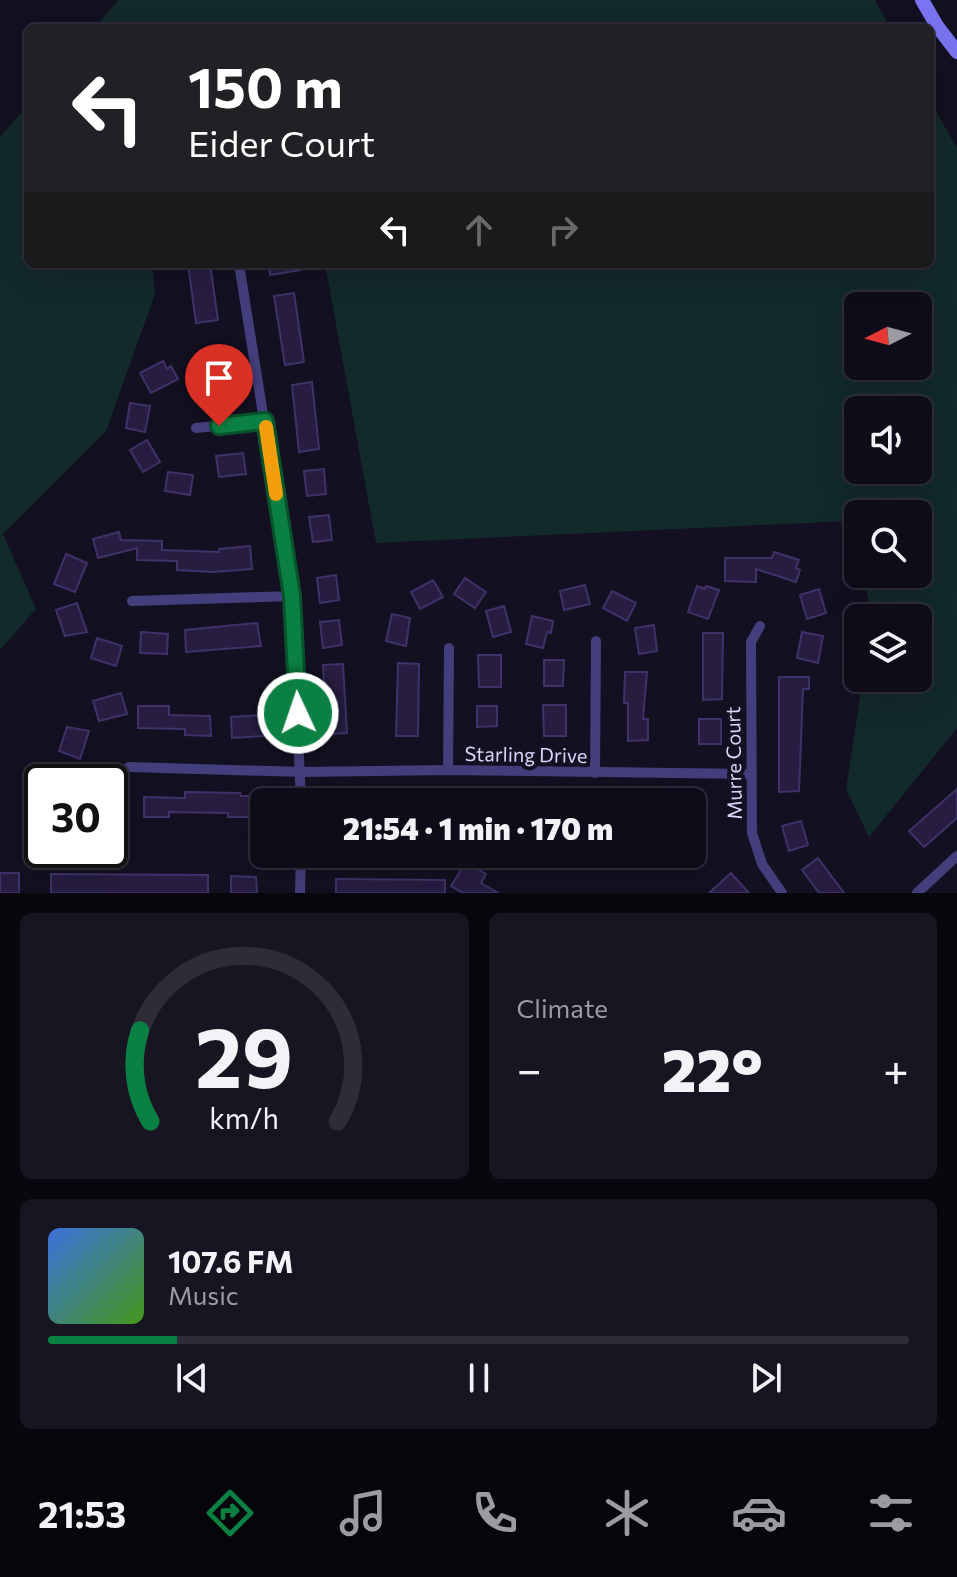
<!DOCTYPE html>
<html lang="en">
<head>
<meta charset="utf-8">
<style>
	:root { --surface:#0e0c19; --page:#171522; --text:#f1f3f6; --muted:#9b9ba2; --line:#2e2c38; --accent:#0b8043 }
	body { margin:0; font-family:Commissioner,sans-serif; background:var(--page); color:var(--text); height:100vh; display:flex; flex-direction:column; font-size:30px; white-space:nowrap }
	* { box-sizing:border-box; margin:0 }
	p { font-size:26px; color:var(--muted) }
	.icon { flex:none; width:44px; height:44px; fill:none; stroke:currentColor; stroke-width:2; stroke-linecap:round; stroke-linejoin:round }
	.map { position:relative; height:893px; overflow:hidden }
	.drawer { display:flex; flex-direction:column; gap:20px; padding:20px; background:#08070e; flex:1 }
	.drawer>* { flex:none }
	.banner { position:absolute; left:24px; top:24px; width:910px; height:244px; border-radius:12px; box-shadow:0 8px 32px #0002,0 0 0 2px var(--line); background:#202124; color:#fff; overflow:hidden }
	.needle { width:52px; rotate:264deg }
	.fabs { position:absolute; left:844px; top:292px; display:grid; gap:16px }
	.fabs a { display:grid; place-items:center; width:88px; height:88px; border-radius:12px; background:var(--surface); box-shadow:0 8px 32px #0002,0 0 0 2px var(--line); font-size:40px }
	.speed { position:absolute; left:24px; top:764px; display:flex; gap:16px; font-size:40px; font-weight:700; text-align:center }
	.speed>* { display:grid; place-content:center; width:104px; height:104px; border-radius:50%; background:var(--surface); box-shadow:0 8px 32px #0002,0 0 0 2px var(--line); line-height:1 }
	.speed .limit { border:4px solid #111; border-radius:12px; background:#fff; color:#111 }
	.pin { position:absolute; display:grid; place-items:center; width:68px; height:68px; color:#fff; margin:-82px -34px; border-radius:50% 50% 50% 0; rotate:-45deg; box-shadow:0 0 8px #0007 }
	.pin .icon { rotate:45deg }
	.me { position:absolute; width:88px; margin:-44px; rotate:357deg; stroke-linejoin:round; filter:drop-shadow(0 0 6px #0008) }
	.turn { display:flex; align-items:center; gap:28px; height:168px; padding:0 32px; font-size:36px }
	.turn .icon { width:104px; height:104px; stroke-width:2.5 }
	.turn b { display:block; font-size:56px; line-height:68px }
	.lanes { display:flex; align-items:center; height:76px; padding:0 32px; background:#0003; justify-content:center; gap:40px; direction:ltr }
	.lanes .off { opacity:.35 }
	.big { font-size:60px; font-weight:800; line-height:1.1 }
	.drawer .tile { flex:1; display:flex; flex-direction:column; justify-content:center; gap:12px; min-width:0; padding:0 28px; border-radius:12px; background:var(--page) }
	.drawer .dial { align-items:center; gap:0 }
	.dial svg { height:208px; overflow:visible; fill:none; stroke:var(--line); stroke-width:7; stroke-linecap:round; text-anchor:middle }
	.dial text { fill:var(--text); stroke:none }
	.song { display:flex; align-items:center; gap:24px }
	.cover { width:96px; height:96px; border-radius:12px; background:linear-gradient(135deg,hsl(220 70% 55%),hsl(100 70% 35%)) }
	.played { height:8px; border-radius:4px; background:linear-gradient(90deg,var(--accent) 15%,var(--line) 15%) }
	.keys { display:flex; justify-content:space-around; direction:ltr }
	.heat { display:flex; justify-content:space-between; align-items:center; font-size:44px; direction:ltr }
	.drawer .tiles { flex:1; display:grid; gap:20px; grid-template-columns:1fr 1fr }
	.tile:last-child { grid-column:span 2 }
	.trip { position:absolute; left:250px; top:788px; width:456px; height:80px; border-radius:12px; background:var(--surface); box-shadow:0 8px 32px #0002,0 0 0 2px var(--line); font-weight:800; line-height:80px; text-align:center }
	.dock { display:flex; height:128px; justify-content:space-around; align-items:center; background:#06050a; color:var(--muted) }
	.dock .icon { width:56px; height:56px }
	.dock .selected { color:var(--accent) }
	.dock b { font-size:36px; color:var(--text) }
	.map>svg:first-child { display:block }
	.green { fill:#132a2a; fill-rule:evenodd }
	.building { fill:#261d40; stroke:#3f326a; stroke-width:2 }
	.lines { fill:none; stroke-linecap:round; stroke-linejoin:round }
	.minor { stroke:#433f7c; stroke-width:10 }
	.secondary { stroke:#7b74f2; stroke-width:14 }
	.route-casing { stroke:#07532c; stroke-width:20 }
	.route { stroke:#0b8043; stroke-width:14 }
	.slow { stroke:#f59e0b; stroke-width:14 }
	.labels { text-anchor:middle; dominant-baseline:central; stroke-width:8; stroke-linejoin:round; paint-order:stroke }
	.street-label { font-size:20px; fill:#dad4fb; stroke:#131021 }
</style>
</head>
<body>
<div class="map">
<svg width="957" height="893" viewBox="0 0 957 893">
	<rect width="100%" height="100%" fill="#131021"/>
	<path class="green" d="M119 0H875L890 28H94Z
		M930 101 957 148V728L869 837 846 789 863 678H918V618H872L863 574H918V514H858V554L850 521 376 543 325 264H930ZM858 306H918V366H858ZM858 410H918V470H858Z
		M28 105V264H152L155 294 106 431 3 534 36 609 0 650V137Z"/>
	<path class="building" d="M188 264H210L218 320 196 323Z
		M269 264H301V270L270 275Z
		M294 293 304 362 285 365 274 296Z
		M163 361 167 369 171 366 178 379 151 393 140 373Z
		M228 365 231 385 195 390 193 370Z
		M312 382 319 449 299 452 292 385Z
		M130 403 150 406 145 432 126 428Z
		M147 440 160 462 143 472 130 450Z
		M243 453 246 474 219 477 216 456Z
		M324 469 326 494 307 496 304 471Z
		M168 472 193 475 190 495 165 491Z
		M329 515 332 540 313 542 309 517Z
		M119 532 121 540 162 541V550L219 552V549L250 546 252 569 213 572 177 570V561L137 560V548L98 558 93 539Z
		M774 552 799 560 796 568 800 570 796 582 756 569V582L725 581V558H772Z
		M66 554 87 563 75 592 54 584Z
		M336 575 339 600 320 603 317 578Z
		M465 578 486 592 475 608 454 594Z
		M433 580 443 597 420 609 411 592Z
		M585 585 590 604 564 610 560 591Z
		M697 586 705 589 706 586 719 590 708 619 688 612Z
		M819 589 826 613 807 619 800 595Z
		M612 591 636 603 627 621 603 608Z
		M77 603 87 632 65 636 56 610Z
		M504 606 511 632 493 637 486 611Z
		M392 614 410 618 406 646 386 641Z
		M532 616 553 621 551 633 547 632 543 648 526 644Z
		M339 620 342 645 323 648 320 622Z
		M257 623 261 646 186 652 185 630Z
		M654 625 657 651 639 654 635 628Z
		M141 632 168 634 167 654 140 653Z
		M802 632 823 636 818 663 797 658Z
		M703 633H723L722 699 703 700Z
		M97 638 122 646 116 666 91 658Z
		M478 655H501V687H479Z
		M544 660H564L563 686H544Z
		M398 663 419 664 418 736H396Z
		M343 664 347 733 327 734 323 665Z
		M625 672H647L643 719H648V740L628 741V703H624Z
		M779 677H809V689H803L799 791 779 792Z
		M121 693 127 714 99 721 93 701Z
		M543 705H566V736H544Z
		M138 706H169V715L210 716 211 736 185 735V729L138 728Z
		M477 706H497V726L477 727Z
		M262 715 263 736 232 738 231 717Z
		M699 719H721V744H699Z
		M67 727 89 731 80 759 59 751Z
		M76 769 81 782H46Z
		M957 789V818L924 847 909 831Z
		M185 792 240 793 241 796H259V817H228V813L169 812V817H144V797L185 798Z
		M110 806 124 807 122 828 110 827Z
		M801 821 808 845 789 851 782 826Z
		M818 858 844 893H819L802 870Z
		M466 862 486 874 481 883 498 893H463L451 886Z
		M0 873H19V893H0Z
		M731 873 749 893H709Z
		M51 874 208 875V893H51Z
		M231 876 256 877 257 893H231Z
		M336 879 445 880V893H336Z"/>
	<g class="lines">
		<path class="minor" d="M239 264 292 596 301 802
			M196 428 265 421
			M132 601 292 596
			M760 626 751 642 752 833 762 864 782 893
			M129 767 302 772 448 770 750 774
			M448 770 449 648
			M595 773 596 641
			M300 893 301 854
			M917 893 957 856"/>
		<path class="secondary" d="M922 0 937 26 957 52"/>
	</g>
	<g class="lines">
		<defs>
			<path id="route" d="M219 426 265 421 292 596 298 713"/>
		</defs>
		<use href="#route" class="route-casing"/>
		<use href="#route" class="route"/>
		<path class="slow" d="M266 427 276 494"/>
	</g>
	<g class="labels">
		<g class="street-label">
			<text transform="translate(526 754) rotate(1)">Starling Drive</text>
			<text transform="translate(733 763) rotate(-91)">Murre Court</text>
		</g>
	</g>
</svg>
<div class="fabs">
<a><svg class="needle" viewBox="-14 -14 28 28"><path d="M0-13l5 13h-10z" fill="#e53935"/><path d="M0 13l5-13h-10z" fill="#9b9ba2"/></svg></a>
<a><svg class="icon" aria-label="sound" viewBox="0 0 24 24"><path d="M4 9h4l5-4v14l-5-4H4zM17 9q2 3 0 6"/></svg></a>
<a><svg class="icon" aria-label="search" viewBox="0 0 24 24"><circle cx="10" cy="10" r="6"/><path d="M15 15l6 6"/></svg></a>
<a><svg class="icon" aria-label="layers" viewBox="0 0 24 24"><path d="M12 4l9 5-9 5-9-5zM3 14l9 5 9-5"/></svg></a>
</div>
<div class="speed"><div class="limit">30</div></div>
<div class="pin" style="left:219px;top:426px;background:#d93025"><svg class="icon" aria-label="arrive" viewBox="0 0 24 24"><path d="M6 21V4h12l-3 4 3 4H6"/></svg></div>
<svg class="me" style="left:298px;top:713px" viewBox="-20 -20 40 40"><circle r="17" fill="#0b8043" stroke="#fff" stroke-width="3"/><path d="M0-11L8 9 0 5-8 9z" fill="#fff"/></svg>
<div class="trip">21:54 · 1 min · 170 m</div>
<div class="banner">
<div class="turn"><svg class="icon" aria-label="left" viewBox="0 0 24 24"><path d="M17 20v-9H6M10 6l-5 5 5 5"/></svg><div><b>150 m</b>Eider Court</div></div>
<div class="lanes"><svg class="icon" aria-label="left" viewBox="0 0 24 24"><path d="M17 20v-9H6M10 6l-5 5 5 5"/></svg><svg class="icon off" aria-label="ahead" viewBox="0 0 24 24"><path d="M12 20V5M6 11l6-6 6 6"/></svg><svg class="icon off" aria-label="right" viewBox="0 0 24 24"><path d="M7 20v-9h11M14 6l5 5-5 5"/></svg></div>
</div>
</div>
<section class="drawer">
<div class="tiles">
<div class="tile dial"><svg viewBox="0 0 100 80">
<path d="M14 69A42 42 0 1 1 86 69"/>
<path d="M14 69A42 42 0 0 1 10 34" stroke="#0b8043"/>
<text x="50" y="56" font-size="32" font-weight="700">29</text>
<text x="50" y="72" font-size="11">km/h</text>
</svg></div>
<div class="tile"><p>Climate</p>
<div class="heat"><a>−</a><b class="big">22°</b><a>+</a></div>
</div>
<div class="tile">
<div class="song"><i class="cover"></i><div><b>107.6 FM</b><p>Music</p></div></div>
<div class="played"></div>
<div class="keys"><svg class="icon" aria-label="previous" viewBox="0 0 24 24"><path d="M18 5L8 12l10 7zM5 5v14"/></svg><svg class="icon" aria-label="pause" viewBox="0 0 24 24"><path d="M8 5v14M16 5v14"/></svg><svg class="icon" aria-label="next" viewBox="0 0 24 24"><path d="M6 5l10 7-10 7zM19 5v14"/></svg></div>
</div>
</div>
</section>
<nav class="dock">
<b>21:53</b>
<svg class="icon selected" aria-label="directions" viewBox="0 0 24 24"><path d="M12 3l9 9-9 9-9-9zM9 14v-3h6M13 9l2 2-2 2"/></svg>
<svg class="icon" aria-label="music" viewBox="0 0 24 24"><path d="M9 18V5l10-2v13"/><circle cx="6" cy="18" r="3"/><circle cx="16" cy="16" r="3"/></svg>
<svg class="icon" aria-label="phone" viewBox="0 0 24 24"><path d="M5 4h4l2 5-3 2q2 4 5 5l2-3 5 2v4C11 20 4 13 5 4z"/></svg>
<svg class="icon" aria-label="climate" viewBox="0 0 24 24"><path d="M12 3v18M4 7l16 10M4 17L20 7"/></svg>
<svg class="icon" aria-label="car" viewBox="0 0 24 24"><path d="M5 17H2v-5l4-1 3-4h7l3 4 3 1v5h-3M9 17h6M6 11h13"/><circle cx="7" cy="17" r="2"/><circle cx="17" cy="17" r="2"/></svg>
<svg class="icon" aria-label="filters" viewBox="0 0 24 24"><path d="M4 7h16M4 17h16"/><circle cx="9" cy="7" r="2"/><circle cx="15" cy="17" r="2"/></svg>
</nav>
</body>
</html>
